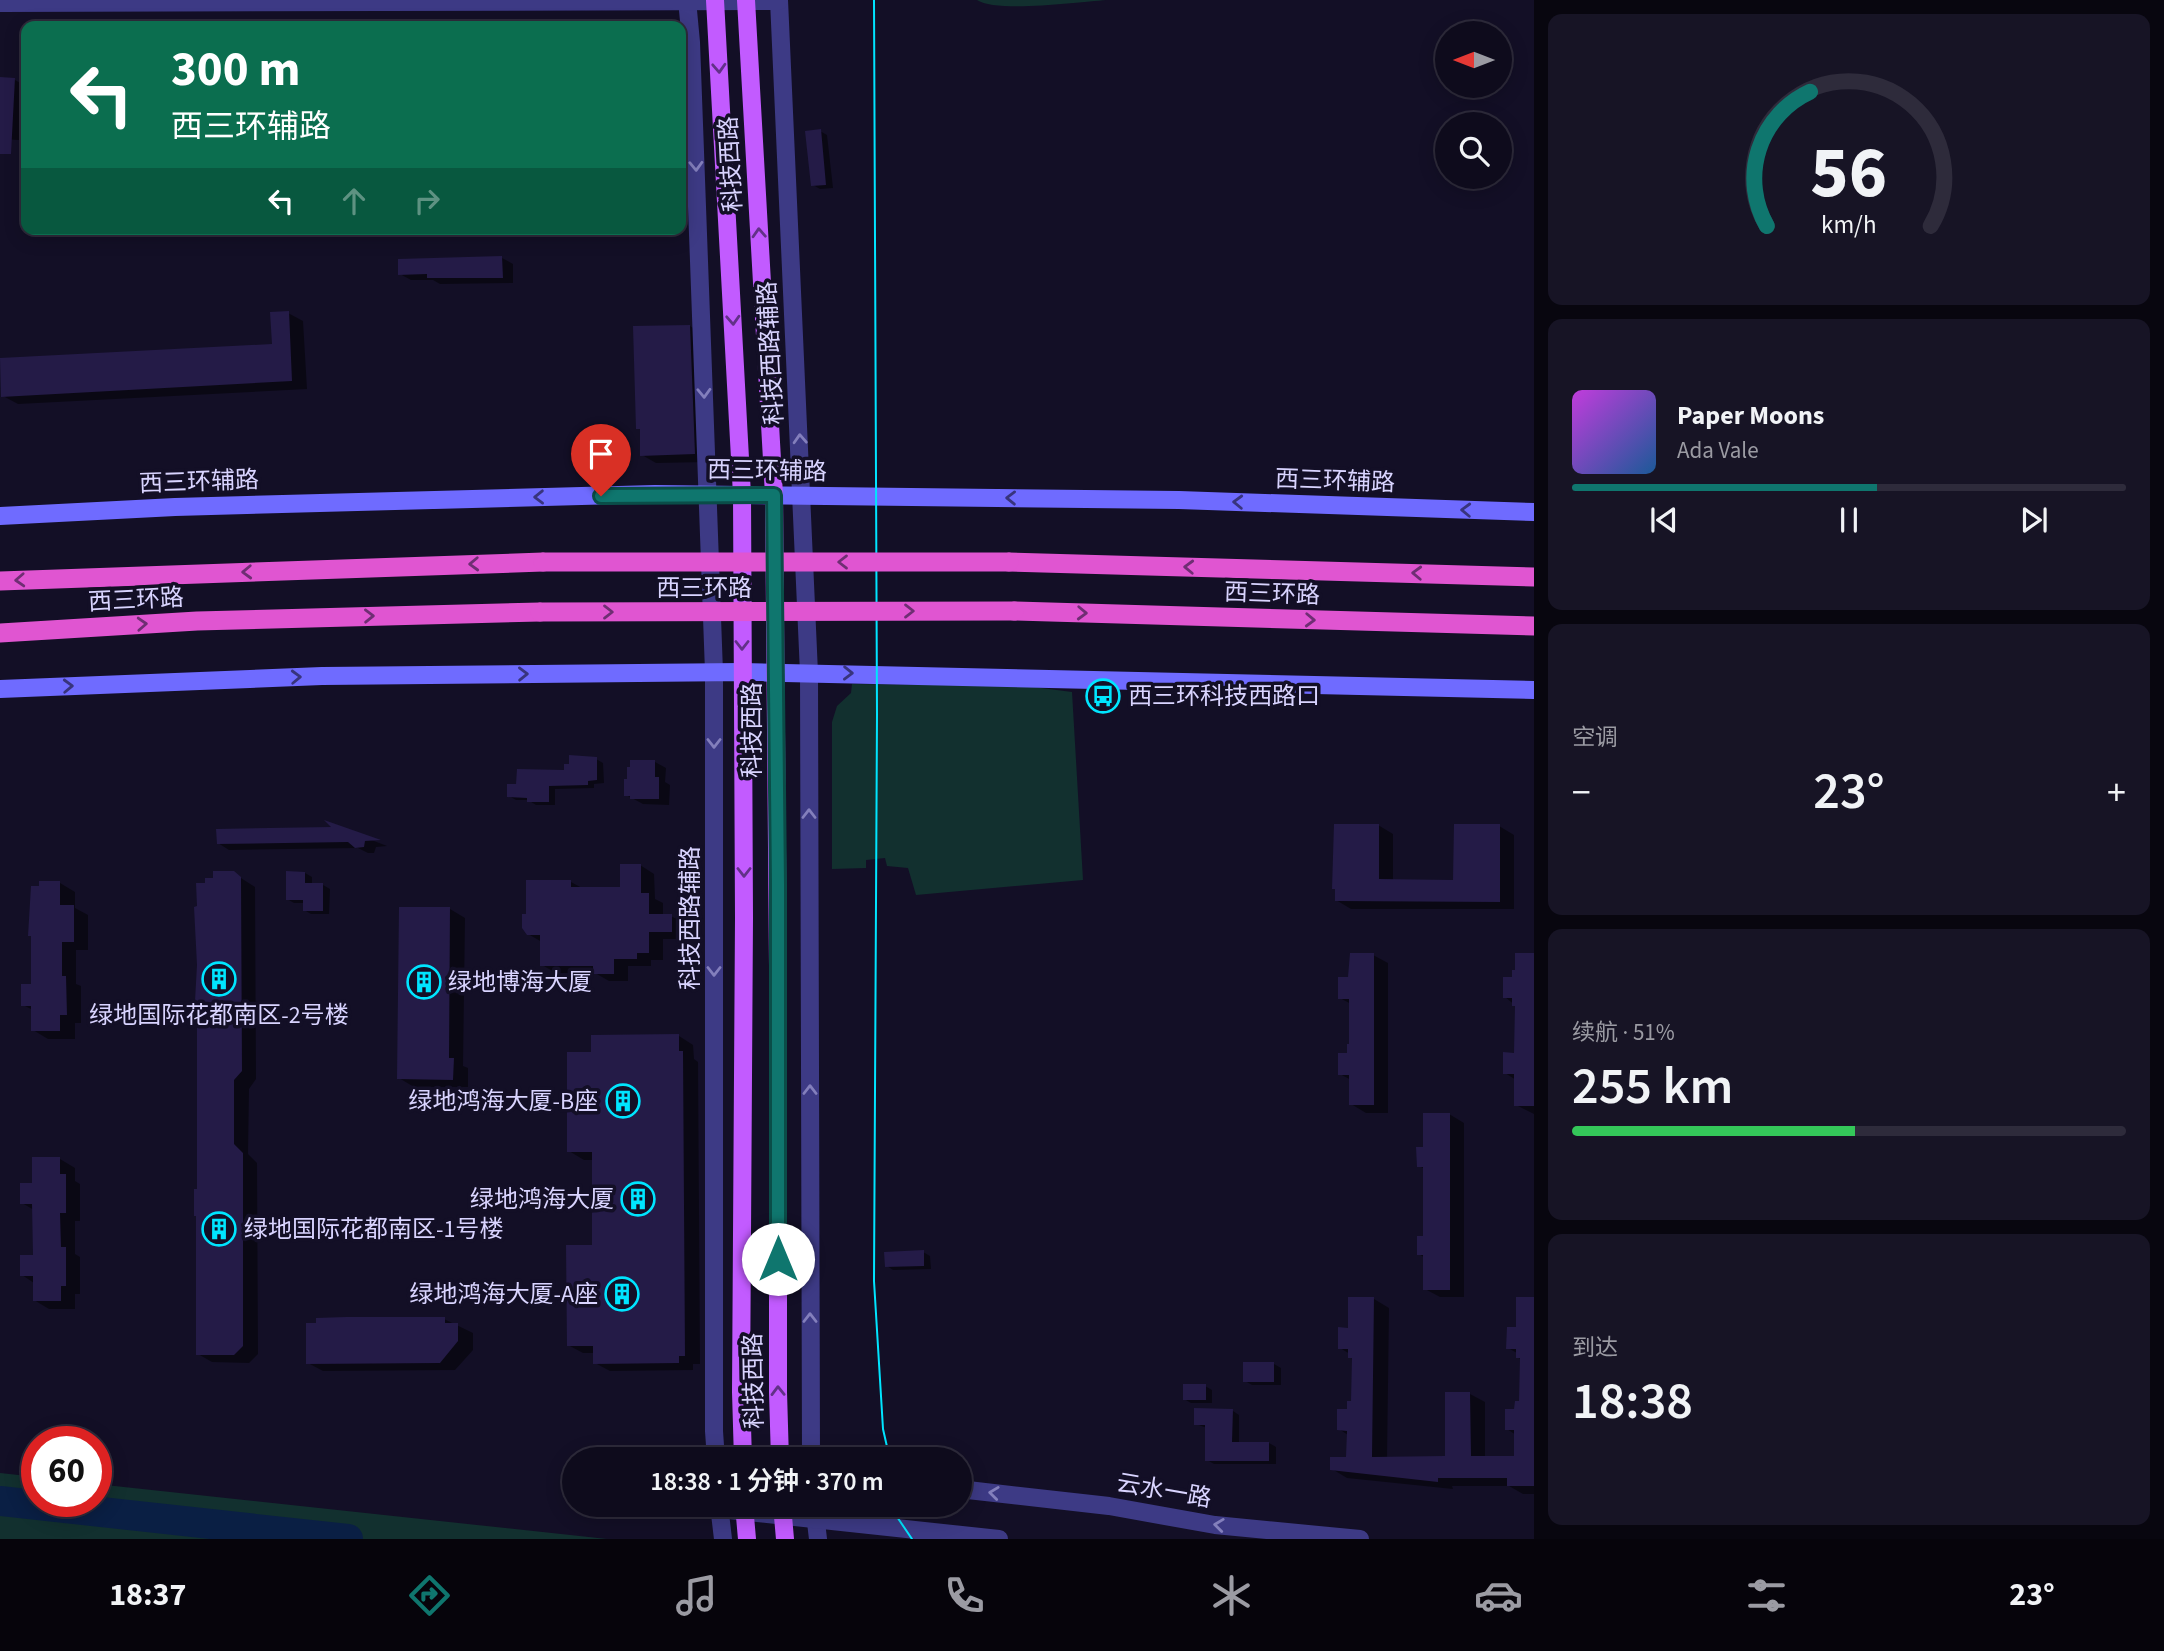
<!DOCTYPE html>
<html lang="zh">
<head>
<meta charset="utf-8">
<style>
	:root { --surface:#0e0b1c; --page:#171425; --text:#f1f3f6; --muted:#9b9ba3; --line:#2e2b3b; --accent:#0f766e }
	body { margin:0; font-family:"Source Sans 3","Noto Sans SC",sans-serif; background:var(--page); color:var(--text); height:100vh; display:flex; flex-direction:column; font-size:26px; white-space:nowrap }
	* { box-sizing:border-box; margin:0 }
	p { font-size:23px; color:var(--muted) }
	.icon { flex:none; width:38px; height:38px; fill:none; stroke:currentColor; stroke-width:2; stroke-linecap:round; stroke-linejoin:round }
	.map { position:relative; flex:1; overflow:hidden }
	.side { display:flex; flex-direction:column; gap:14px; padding:14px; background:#08060f; width:630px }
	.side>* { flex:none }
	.banner { position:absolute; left:21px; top:21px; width:665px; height:214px; border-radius:14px; box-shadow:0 4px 18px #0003,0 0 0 2px var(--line); background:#0b6e4f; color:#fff; overflow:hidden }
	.needle { width:46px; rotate:270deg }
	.tools { position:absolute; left:1435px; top:21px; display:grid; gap:14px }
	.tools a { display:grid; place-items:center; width:77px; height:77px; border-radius:50%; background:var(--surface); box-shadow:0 4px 18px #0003,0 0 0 2px var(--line); font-size:35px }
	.speed { position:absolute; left:21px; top:1426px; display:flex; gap:14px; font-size:35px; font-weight:700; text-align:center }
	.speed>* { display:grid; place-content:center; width:91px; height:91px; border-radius:50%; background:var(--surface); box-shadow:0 4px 18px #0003,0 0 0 2px var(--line); line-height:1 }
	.speed .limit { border:10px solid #d22; background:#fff; color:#111 }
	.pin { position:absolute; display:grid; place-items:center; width:60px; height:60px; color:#fff; margin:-72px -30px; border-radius:50% 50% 50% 0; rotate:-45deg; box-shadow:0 0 7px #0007 }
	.pin .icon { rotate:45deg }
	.me { position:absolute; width:77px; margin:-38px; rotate:0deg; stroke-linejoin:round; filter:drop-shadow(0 0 5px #0008) }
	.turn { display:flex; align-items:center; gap:24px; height:147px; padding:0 35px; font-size:32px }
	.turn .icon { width:91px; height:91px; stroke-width:2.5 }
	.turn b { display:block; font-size:49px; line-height:60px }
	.lanes { display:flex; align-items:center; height:66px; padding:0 35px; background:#0003; justify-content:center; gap:35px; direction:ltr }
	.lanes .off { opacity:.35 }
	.big { font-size:52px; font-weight:600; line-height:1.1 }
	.side .widget { flex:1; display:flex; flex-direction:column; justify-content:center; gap:10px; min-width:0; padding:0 24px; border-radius:14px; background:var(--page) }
	.side .dial { align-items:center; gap:0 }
	.dial svg { height:182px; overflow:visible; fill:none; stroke:var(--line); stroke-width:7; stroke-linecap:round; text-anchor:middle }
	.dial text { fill:var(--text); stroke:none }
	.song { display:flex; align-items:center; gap:21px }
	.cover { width:84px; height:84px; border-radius:10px; background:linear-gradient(135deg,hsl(290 70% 55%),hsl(210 70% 35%)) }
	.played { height:7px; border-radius:4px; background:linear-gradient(90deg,var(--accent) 55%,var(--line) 55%) }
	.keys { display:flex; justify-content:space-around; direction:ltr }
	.heat { display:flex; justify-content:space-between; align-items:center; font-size:38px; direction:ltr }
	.charge { height:10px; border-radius:5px; background:linear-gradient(90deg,#34c759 51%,var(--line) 0) }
	.trip { position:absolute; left:562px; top:1447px; width:410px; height:70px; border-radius:35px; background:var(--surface); box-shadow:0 4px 18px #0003,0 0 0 2px var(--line); font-weight:600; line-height:70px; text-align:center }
	.dock { display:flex; height:112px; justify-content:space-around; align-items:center; background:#06040b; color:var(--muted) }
	.dock .icon { width:49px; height:49px }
	.dock .active { color:var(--accent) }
	.dock b { font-size:32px; color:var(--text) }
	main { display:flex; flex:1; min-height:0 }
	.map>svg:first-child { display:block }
	.green { fill:#12302f }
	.shadow { fill:#0007 }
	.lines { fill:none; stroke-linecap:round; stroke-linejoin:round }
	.river { stroke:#0a1f44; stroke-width:30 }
	.building { fill:#241b47 }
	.minor { stroke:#3d3a85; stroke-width:18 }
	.tertiary { stroke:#3d3a85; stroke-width:18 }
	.secondary { stroke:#6f6bff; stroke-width:18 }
	.primary { stroke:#c25bff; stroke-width:18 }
	.trunk { stroke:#e055d1; stroke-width:19 }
	.tram { stroke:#00e5ff; stroke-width:2 }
	.trunk-bridge { stroke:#e055d1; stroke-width:19 }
	.oneway { stroke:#623188 }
	.oneway2 { stroke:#837fbc }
	.oneway3 { stroke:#38347d }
	.oneway4 { stroke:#6f2e73 }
	.route-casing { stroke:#0a4d48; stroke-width:18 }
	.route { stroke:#0f766e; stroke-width:12 }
	.labels { text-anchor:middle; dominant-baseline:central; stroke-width:7; stroke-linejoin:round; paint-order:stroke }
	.street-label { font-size:24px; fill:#d9d4ff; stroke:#130f26 }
	.poi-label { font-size:24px; fill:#d9d4ff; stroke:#130f26; text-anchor:start }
</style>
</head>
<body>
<main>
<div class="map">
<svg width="1534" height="1539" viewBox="0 0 1534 1539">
	<rect width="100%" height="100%" fill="#130f26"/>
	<path class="green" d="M977 0H1106C1080 2 996 13 977 0Z
		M852 684 1026 686 1072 692 1083 880 916 895 908 868 887 866 885 858 866 860V868L832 869V722L837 706 851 693Z
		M0 1473 37 1477V1502H96V1484L607 1539H0Z"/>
	<path class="shadow" d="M0 78 15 80 22 84 19 140 0 139Z
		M820 131 827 135 833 188 820 189 813 185Z
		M502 258 513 264V283L440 284 433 280H411L400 274Z
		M288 313 303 321 307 389 18 404 3 396 274 345Z
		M690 326 704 335 708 462 656 463 642 455 641 430 638 428Z
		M596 759 603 763 604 783 594 784V788L555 789V805H536L528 800H516L509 796 518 786 566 772 571 766Z
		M655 762 666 768 665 782 670 785 669 805 643 804 626 795Z
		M330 824 387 846 376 847 374 853H368L358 848 229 850 218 843 334 829Z
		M1378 825 1393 834V881H1455L1499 826 1514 835V909H1351L1336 900Z
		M640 865 654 874 655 899 663 903V916H671L685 924V939H663V960H651V966H628V981H609L595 973H556L542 965V942L528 934 571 882 582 888H622Z
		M233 873 255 887 256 1079 249 1089 248 1154 257 1163 258 1354 249 1363 212 1362 198 1354V1216L207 884Z
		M305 873 312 877V885H323L330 889 329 914H311L304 910V903H294L287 899Z
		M60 883 75 892V908L88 915V950H76V984L81 986V1023H75V1039H48L33 1030V1010L23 1005 32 986Z
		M450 909 465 918 463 1066 468 1068V1087H414L399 1078Z
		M1373 955 1388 963V1113H1366L1351 1104V1080L1340 1074 1349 1055 1351 1004 1340 998 1349 978Z
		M1516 955H1534V1114L1516 1105V1080L1505 1073 1516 1054V1006L1505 997 1516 972Z
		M679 1036 693 1045 694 1059 698 1062 700 1364H693V1370L610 1371 595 1363V1353H583L568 1345 594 1247V1160H584L569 1151 593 1053Z
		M1449 1114 1464 1123V1297H1440L1425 1289V1258L1419 1254 1425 1237V1169L1419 1166 1425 1149Z
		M60 1159 75 1168V1181L80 1184V1221H75V1254L80 1257V1294H75V1309H49L34 1300V1283L22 1275 34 1257V1210L22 1203 34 1185Z
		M923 1252 930 1256 931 1269 893 1270 887 1266Z
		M1518 1298H1534V1494H1523L1509 1486H1452L1453 1489 1347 1478 1332 1469 1348 1458V1435L1339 1429 1353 1403 1354 1360 1350 1357V1354L1340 1348 1350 1330 1374 1299 1389 1308 1387 1459 1447 1458 1470 1394 1485 1402V1458H1516V1435L1507 1429 1521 1403 1522 1360 1517 1357V1353L1508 1348 1518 1329Z
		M444 1319 473 1333V1350L455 1370 323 1371 308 1363Z
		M1274 1364 1281 1368V1385H1252L1245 1381Z
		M1205 1386 1212 1390V1403H1191L1184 1399Z
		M1233 1411 1239 1415V1443H1269L1276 1447V1464H1214L1207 1460V1428L1196 1424Z"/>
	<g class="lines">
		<path class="river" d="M0 1501 348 1539"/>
	</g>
	<path class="building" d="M0 77 15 78 11 154H0Z
		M821 129 826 185 811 186 805 131Z
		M502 256 503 278H427V274L398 275V259Z
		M289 311 292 381 1 397 0 358 272 344 270 312Z
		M690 325 695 454 640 456V429H636L633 326Z
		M569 755 597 757V780L588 781V785L549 786V802H527V798L507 797V784H516L517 769 564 770V764H569Z
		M630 760H655V777H659V799H630V796H624V779H627V767H630Z
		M324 820 381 840 365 841 364 847 355 848 348 842 217 844 216 829 331 827Z
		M1334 824H1379V879L1453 880 1454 824H1500V902L1335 901V889H1332Z
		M620 864H641V893H649V914H672V932H649V953H637V959H614V974H593V966H540V935H527L522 928V914H526V880H571V887H620Z
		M213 871H234L241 877 242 1071 234 1080V1144L243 1153V1346L234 1355H196V1216H194V1189H197V1019H194L197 965 194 907 197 906 196 883H205V878H213Z
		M286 871 305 872V883H323V911H303V900H286Z
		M39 881H60V905H74V942H62V976H66L67 1015H60V1031H31V1006H21V984H31V936H28L31 886H39Z
		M399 907H450L449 1058H454L453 1080 397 1079Z
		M1350 953H1374V1105H1349V1075H1338V1053H1347V1044H1349V999H1338V977H1348Z
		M1515 953H1534V1106H1514V1074H1503V1052L1514 1053 1515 1006H1512V998H1503V977H1512V970H1515Z
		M679 1034V1051H683L685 1356H679V1363L593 1364V1346H567L566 1245H592V1152H567V1052H591V1035Z
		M1423 1113H1450V1290H1423V1255H1417V1236H1423V1167H1417L1416 1147H1423Z
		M32 1157H60V1174H66V1213H60L61 1247H66V1286H61V1301H33V1276H20V1255H33L32 1204H20V1183H32Z
		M924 1250V1266L885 1267 884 1252Z
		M1348 1297H1374L1372 1457 1445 1456V1392H1470L1471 1456H1514V1430H1505V1409H1514L1515 1401H1519L1520 1358H1516V1349H1506L1507 1327H1516V1297H1534V1486H1507V1478H1438V1482L1330 1470V1457H1346L1347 1431 1337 1430V1409H1347V1401H1351L1352 1358H1348V1349H1338V1327L1348 1328Z
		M346 1317H445V1323H458V1341L440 1363 306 1364V1323H316V1318Z
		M1243 1362H1274V1382H1243Z
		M1183 1384H1206V1400H1183Z
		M1194 1408 1233 1409 1232 1442H1269V1461H1205V1425H1194Z"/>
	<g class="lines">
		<path class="minor" d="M687 0 691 42 714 672V1431L716 1460
			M779 0 809 673 811 1460
			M719 1505 723 1539
			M814 1505 818 1539"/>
		<path class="tertiary" d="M0 3 779 1
			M959 1489 1109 1506 1215 1525 1360 1539
			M720 1509 999 1539"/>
		<path class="secondary" d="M0 516 175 507 655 494 1179 500 1534 512
			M0 689 322 676 742 672 1534 690"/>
		<path class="primary" d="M715 0 742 495 744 918 741 1392 743 1460
			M746 0 774 495 778 965V1392L780 1460
			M744 1505 747 1539
			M782 1505 785 1539"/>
		<path class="trunk" d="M1009 562 1534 577
			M0 581 543 562
			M1014 611 1534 626
			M0 633 197 621 540 612"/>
		<path class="tram" d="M874 0 877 714 874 1281 883 1429 890 1460
			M889 1505 912 1539"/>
		<path class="trunk-bridge" d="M543 562H1009
			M540 612 1014 611"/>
	</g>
	<defs><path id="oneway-chevron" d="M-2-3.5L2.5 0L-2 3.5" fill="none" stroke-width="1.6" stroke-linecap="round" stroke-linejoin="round" transform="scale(1.75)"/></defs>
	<g class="oneway">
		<use href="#oneway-chevron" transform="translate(719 68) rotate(87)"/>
		<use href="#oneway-chevron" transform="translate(759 233) rotate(-93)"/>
		<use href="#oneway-chevron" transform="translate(733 320) rotate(87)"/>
		<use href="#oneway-chevron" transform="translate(742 645) rotate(90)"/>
		<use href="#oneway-chevron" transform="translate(744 872) rotate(90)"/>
		<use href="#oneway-chevron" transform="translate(778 1391) rotate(-91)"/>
	</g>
	<g class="oneway2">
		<use href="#oneway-chevron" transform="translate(696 166) rotate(88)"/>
		<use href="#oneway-chevron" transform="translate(704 393) rotate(88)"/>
		<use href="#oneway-chevron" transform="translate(800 439) rotate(-93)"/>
		<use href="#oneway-chevron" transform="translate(714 743) rotate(90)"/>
		<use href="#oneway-chevron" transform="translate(809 814) rotate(-90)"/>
		<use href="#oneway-chevron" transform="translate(714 971) rotate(90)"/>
		<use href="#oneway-chevron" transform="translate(810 1090) rotate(-90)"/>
		<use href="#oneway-chevron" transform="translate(810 1318) rotate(-90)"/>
		<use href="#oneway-chevron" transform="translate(994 1493) rotate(-173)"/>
		<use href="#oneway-chevron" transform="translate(1219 1525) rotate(-173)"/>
	</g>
	<g class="oneway3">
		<use href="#oneway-chevron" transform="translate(539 497) rotate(179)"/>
		<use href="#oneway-chevron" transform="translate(1011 498) rotate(-179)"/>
		<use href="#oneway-chevron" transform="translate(1238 502) rotate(-178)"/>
		<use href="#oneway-chevron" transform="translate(1466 510) rotate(-178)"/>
		<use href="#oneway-chevron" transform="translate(848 673) rotate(1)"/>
		<use href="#oneway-chevron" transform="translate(523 674) rotate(-1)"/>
		<use href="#oneway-chevron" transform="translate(296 677) rotate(-2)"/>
		<use href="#oneway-chevron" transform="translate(68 686) rotate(-2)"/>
	</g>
	<g class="oneway4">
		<use href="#oneway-chevron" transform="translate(843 562) rotate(-180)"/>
		<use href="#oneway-chevron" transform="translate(474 564) rotate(178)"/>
		<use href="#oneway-chevron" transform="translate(1189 567) rotate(-178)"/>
		<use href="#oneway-chevron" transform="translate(247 572) rotate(178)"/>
		<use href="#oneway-chevron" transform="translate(1417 573) rotate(-178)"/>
		<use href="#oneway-chevron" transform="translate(20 580) rotate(177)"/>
		<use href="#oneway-chevron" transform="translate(909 611)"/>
		<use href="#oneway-chevron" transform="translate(608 612)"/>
		<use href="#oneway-chevron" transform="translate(1082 613) rotate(2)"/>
		<use href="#oneway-chevron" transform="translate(369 616) rotate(-1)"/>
		<use href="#oneway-chevron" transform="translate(1310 620) rotate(2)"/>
		<use href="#oneway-chevron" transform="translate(142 624) rotate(-3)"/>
	</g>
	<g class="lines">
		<defs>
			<path id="route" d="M601 496 774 495 778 884V1259"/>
		</defs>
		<use href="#route" class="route-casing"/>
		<use href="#route" class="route"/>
	</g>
	<defs>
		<symbol id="bus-ring" viewBox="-11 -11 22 22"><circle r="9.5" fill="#130f26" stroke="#00e5ff" stroke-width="1.5"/><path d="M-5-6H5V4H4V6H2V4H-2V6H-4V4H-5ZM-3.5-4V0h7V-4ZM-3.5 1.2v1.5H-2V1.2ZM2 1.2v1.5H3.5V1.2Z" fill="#00e5ff"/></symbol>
		<symbol id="building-ring" viewBox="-11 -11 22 22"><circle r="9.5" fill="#130f26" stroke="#00e5ff" stroke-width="1.5"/><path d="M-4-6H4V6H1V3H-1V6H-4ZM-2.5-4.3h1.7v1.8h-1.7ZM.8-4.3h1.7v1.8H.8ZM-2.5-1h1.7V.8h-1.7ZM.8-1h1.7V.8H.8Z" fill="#00e5ff"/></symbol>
	</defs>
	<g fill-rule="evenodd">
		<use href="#bus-ring" x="1084" y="677" width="38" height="38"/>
		<use href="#building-ring" x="200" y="960" width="38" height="38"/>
		<use href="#building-ring" x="405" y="963" width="38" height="38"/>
		<use href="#building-ring" x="604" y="1082" width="38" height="38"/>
		<use href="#building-ring" x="619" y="1180" width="38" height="38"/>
		<use href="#building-ring" x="200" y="1210" width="38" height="38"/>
		<use href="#building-ring" x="603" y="1275" width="38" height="38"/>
	</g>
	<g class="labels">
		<g class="street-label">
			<text transform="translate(731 164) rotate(-93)">科技西路</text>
			<text transform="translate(771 353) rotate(-93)">科技西路辅路</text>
			<text transform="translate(767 471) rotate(1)">西三环辅路</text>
			<text transform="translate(1335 481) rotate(2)">西三环辅路</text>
			<text transform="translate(199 482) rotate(-2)">西三环辅路</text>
			<text x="704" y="588">西三环路</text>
			<text transform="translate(1272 594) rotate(2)">西三环路</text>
			<text transform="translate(136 600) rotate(-3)">西三环路</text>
			<text transform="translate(752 730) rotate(-90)">科技西路</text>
			<text transform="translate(690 918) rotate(-90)">科技西路辅路</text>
			<text transform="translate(754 1381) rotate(-91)">科技西路</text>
			<text transform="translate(1164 1491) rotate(10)">云水一路</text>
		</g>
		<g class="poi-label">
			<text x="1128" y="696">西三环科技西路口</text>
			<text x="448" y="982">绿地博海大厦</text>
			<text x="219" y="1015" text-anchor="middle">绿地国际花都南区-2号楼</text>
			<text x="598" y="1101" text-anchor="end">绿地鸿海大厦-B座</text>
			<text x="614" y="1199" text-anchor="end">绿地鸿海大厦</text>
			<text x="244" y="1229">绿地国际花都南区-1号楼</text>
			<text x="598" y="1294" text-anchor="end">绿地鸿海大厦-A座</text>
		</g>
	</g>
</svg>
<div class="tools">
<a><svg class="needle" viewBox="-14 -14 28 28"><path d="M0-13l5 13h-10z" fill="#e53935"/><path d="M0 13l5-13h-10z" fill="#9b9ba3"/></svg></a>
<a><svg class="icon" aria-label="search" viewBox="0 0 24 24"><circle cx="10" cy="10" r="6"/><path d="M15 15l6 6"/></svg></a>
</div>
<div class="speed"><div class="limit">60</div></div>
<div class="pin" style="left:601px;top:496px;background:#d93025"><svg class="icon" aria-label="arrive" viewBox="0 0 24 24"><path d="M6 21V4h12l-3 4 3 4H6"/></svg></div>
<svg class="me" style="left:778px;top:1259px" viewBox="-20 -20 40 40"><circle r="19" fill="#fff"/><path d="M0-13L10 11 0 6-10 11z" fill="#0f766e"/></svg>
<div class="trip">18:38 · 1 分钟 · 370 m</div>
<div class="banner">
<div class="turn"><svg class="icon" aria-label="left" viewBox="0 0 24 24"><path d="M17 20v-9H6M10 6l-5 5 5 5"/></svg><div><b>300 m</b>西三环辅路</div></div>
<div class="lanes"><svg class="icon" aria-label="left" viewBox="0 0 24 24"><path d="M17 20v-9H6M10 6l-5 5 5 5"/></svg><svg class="icon off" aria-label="ahead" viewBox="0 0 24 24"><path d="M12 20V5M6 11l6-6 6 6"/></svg><svg class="icon off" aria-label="right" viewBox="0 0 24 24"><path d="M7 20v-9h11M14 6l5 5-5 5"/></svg></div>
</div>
</div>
<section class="side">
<div class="widget dial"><svg viewBox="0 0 100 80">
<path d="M14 69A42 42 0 1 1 86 69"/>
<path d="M14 69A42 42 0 0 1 33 10" stroke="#0f766e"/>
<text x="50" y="56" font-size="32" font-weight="700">56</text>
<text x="50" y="72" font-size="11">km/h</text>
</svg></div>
<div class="widget">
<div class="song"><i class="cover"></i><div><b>Paper Moons</b><p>Ada Vale</p></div></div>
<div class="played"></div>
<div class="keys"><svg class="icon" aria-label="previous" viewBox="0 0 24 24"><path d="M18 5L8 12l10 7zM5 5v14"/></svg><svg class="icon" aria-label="pause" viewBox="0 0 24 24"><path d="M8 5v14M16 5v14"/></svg><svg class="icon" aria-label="next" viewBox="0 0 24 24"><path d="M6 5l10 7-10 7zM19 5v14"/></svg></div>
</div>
<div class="widget"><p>空调</p>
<div class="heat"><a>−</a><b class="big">23°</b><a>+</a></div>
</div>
<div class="widget"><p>续航 · 51%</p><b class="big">255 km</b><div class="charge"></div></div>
<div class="widget"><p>到达</p><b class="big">18:38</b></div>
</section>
</main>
<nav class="dock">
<b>18:37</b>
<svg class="icon active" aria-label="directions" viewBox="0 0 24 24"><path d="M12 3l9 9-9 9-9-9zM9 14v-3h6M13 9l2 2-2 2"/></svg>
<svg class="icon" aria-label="music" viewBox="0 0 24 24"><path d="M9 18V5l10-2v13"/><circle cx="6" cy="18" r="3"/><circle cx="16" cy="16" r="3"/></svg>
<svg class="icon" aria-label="phone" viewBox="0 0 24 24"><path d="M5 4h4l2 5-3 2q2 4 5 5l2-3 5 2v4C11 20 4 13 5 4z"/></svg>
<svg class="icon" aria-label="climate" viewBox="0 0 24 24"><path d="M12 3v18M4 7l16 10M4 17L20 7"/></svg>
<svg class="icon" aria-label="car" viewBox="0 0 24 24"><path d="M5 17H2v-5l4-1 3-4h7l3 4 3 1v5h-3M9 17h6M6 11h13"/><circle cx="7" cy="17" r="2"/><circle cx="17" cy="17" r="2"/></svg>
<svg class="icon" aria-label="filters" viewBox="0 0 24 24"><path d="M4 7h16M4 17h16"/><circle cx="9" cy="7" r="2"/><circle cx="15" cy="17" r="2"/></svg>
<b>23°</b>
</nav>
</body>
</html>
